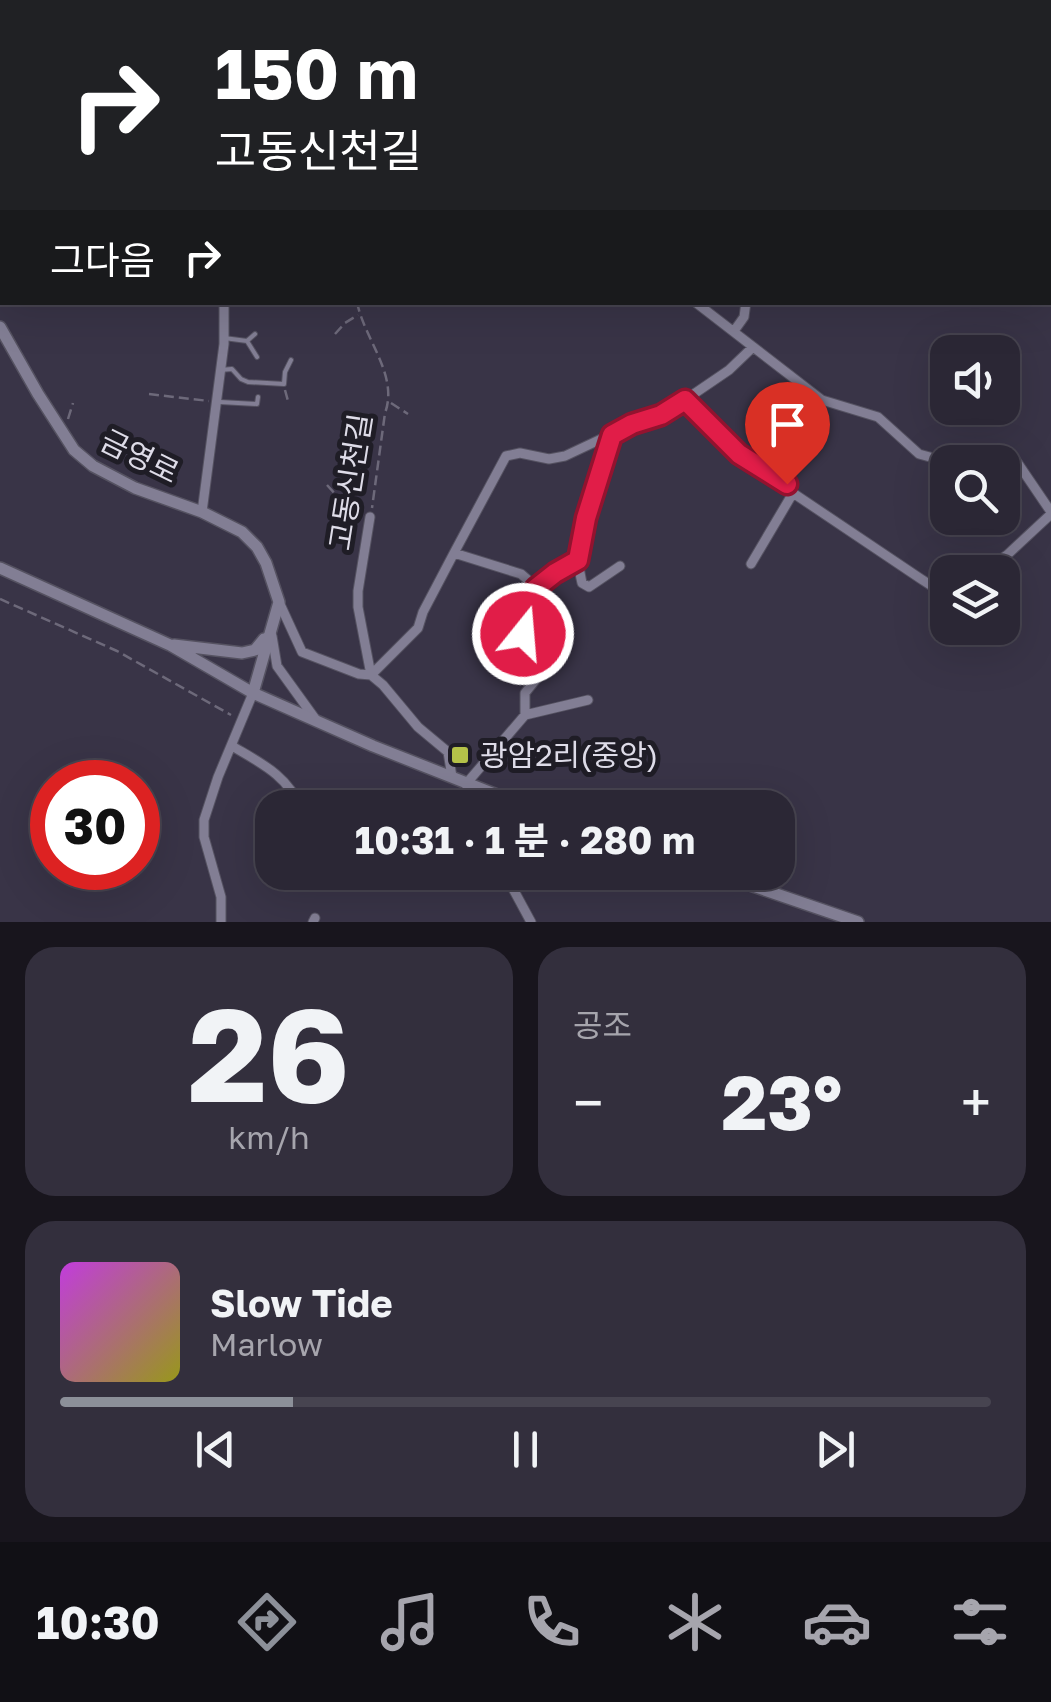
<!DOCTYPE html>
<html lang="ko">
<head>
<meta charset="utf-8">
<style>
	:root { --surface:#2b2735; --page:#332f3d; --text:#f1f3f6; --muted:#a6a5ad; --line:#474450; --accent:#8c9099 }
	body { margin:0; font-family:"Golos Text","Noto Sans KR",sans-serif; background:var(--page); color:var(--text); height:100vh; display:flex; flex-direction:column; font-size:38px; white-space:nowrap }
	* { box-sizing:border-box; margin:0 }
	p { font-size:32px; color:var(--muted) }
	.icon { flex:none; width:55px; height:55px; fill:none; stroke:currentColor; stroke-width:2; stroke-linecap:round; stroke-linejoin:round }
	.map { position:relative; height:922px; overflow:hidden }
	.drawer { display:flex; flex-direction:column; gap:25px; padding:25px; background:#18151d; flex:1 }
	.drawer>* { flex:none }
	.banner { position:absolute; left:0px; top:0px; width:1052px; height:305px; box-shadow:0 10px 40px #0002,0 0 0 2px var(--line); background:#202124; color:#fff; overflow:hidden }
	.tools { position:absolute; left:930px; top:335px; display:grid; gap:20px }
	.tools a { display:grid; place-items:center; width:90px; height:90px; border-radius:20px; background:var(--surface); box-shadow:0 10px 40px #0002,0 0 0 2px var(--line); font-size:50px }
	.speed { position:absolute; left:30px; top:760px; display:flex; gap:20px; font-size:50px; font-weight:700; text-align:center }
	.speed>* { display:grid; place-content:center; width:130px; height:130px; border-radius:50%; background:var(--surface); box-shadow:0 10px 40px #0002,0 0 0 2px var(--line); line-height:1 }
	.speed .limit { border:15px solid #d22; background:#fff; color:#111 }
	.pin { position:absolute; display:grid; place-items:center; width:85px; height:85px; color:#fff; margin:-102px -42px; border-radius:50% 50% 50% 0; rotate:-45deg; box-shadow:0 0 10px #0007 }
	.pin .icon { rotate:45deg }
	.me { position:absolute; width:110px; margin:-55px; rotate:17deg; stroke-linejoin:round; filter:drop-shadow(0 0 8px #0008) }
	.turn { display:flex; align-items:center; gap:35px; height:210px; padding:0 50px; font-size:45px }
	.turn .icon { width:130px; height:130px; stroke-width:2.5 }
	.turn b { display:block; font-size:70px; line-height:85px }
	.then { display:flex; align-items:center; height:95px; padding:0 50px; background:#0003; gap:20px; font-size:38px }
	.big { font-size:75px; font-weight:700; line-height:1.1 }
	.drawer .widget { flex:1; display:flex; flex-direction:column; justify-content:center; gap:15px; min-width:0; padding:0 35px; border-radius:30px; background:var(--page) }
	.drawer .dial { align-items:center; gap:0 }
	.dial b { font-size:130px; line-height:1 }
	.song { display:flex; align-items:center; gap:30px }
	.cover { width:120px; height:120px; border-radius:15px; background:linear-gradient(135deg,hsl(290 70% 55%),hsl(60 70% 35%)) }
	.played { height:10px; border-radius:5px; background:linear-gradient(90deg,var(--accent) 25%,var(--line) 25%) }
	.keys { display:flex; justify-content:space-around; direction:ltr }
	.heat { display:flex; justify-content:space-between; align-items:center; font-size:55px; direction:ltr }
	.drawer .tiles { flex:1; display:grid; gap:25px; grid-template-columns:1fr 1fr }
	.widget:last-child { grid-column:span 2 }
	.trip { position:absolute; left:255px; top:790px; width:540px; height:100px; border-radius:30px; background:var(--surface); box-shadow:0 10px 40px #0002,0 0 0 2px var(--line); font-weight:700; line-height:100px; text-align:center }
	.dock { display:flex; height:160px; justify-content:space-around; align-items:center; background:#111015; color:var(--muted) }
	.dock .icon { width:70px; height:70px }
	.dock .active { color:var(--accent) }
	.dock b { font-size:45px; color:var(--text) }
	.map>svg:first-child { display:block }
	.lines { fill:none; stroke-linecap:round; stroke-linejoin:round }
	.service-casing { stroke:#555261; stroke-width:6 }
	.minor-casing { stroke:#555261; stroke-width:11 }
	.tertiary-casing { stroke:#555261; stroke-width:14 }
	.path { stroke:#6d697a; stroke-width:2.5; stroke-dasharray:10 5; stroke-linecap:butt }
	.service { stroke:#827e94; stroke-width:4 }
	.minor { stroke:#827e94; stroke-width:9 }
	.tertiary { stroke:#827e94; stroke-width:11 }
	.route-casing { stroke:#92132f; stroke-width:25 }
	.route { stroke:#e11d48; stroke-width:18 }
	.poi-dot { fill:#b5c249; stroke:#1f1d26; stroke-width:4 }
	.labels { text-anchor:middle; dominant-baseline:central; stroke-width:10; stroke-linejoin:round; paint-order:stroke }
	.street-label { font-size:30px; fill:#dedce8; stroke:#1f1d26 }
	.poi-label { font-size:30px; fill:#dedce8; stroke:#1f1d26; text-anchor:start }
</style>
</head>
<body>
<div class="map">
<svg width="1051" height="922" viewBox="0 0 1051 922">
	<rect width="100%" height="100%" fill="#393447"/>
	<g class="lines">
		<defs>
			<path id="service" d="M224 338 247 341 257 357
				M247 341 255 334
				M220 370 232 369 241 379 248 382 284 384 285 372 291 360
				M220 402 257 404 258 397"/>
			<path id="minor" d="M846 0 851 2
				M771 2 772 0
				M886 2 887 0
				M695 302 822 400 878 417 919 454 937 459 982 449 1008 454 1015 459 1051 512
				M734 331 744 317 746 302
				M753 347 729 370 685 400C701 420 722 440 742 456 759 469 780 474 793 493L921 579 935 588 948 591
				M613 435C602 484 569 533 582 583L589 587 620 566
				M202 512 224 344V302
				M454 553 521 574 536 587
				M751 564 793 493
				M983 572 1007 555 1051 514
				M279 602 302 652 359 674 371 675 358 607V591L370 517
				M272 636 277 666 316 720
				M525 715V693L547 666C541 656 531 651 526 641 519 629 529 598 537 587 545 575 565 567 578 560
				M232 746C259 762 289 776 300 808
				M452 777 448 752 418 727 383 685 371 675 418 628 423 612 454 553 506 456 520 453 549 459 565 456 633 424 661 415 685 400
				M475 808 466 784 525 715 588 700
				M504 872 531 922
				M221 922V897L204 837V820L218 777 253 693
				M313 922 315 918"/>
			<path id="tertiary" d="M0 327 38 394 74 450 93 466 135 488 202 512 242 532 257 547 266 563 279 602 253 693
				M0 568 170 645 253 693 373 746 530 808
				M174 645 242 653 255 650 264 639
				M712 872 858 922"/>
		</defs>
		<use href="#service" class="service-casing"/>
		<use href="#minor" class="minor-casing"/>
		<use href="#tertiary" class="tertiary-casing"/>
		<path class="path" d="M556 0 558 2
			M997 0 999 2
			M1050 62 1051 63
			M317 302 319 306
			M357 302C364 339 399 375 385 413L372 508
			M335 334 345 323 358 315
			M285 390 288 401
			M149 394 209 401
			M391 403 408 414
			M68 419 73 403
			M327 485 355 516 358 522
			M0 599 117 651 231 715"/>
		<use href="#service" class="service"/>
		<use href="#minor" class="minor"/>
		<use href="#tertiary" class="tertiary"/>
	</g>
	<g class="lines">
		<defs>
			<path id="route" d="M523 634V625L536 588 555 573 578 560 586 518 612 435 632 424 661 415 685 400 739 454 787 484"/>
		</defs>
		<use href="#route" class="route-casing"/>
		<use href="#route" class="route"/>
	</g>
	<rect class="poi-dot" x="450" y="745" width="20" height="20" rx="5"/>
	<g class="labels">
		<g class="street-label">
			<text transform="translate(140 456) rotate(26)">금영로</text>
			<text transform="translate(350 482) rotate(-81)">고동신천길</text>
		</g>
		<g class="poi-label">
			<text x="480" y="755">광암2리(중앙)</text>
		</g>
	</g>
</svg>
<div class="tools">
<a><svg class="icon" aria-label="sound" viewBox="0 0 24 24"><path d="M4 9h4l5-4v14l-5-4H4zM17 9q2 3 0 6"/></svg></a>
<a><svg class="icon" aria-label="search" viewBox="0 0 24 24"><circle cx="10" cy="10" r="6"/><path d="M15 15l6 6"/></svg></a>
<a><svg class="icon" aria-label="layers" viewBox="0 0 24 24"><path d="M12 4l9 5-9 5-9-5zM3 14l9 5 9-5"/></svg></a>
</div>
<div class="speed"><div class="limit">30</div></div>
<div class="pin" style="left:787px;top:484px;background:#d93025"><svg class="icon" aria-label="arrive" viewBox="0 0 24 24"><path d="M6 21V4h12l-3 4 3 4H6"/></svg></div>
<svg class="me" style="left:523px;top:634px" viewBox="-20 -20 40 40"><circle r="17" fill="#e11d48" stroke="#fff" stroke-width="3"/><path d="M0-11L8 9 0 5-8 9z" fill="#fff"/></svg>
<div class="trip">10:31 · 1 분 · 280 m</div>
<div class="banner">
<div class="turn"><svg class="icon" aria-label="right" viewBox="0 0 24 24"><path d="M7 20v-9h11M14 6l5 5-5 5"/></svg><div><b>150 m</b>고동신천길</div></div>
<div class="then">그다음<svg class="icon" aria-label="right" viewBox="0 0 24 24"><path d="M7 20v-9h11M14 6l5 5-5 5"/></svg></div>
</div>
</div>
<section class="drawer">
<div class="tiles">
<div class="widget dial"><b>26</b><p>km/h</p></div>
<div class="widget"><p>공조</p>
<div class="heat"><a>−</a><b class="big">23°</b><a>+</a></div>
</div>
<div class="widget">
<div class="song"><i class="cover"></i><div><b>Slow Tide</b><p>Marlow</p></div></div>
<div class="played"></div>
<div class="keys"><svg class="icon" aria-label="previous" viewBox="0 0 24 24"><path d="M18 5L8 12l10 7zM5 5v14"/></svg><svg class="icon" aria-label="pause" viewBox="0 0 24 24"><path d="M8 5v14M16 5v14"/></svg><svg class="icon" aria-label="next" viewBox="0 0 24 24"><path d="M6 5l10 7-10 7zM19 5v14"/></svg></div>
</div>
</div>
</section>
<nav class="dock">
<b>10:30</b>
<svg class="icon active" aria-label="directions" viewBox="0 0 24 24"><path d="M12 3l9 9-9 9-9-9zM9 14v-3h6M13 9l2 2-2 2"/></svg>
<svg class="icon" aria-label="music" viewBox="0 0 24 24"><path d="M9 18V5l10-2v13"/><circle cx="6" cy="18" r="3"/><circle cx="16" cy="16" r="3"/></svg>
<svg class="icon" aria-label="phone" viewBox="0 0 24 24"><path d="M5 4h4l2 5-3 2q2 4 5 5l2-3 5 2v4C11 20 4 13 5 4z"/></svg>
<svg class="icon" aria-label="climate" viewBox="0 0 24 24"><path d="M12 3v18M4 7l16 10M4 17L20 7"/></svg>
<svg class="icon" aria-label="car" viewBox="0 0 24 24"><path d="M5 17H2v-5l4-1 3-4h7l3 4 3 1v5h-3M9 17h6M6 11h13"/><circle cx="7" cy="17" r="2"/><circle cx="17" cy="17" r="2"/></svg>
<svg class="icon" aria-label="filters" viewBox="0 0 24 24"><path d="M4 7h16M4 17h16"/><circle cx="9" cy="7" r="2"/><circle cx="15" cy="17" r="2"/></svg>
</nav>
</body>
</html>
